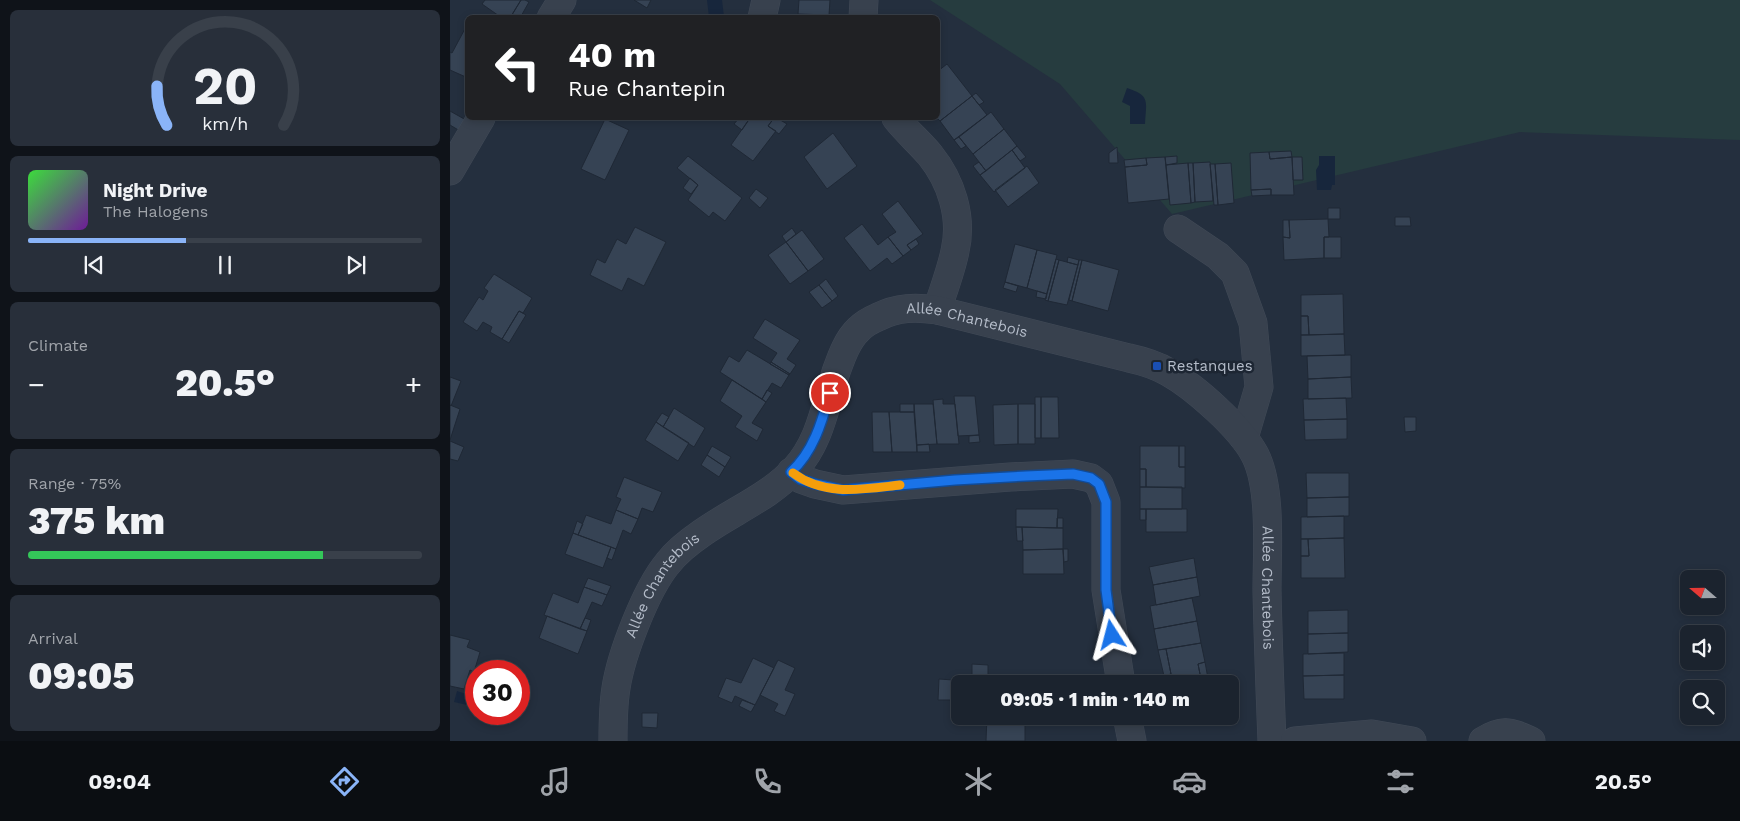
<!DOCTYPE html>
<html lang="en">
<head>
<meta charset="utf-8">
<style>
	:root { --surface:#1b232e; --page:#282f3a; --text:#f1f3f6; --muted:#a0a4aa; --line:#39404a; --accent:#8ab4f8 }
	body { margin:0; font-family:"Work Sans",sans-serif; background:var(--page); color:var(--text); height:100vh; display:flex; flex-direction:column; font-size:19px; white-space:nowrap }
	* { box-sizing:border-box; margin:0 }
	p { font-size:16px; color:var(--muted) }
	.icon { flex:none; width:28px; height:28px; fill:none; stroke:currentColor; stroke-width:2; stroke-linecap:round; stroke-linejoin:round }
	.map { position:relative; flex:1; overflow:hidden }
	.drawer { display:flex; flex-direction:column; gap:10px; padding:10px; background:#0f1319; width:450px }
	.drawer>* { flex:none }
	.guide { position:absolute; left:15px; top:15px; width:475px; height:105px; border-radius:8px; box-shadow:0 2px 8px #0003,0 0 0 1px var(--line); background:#202124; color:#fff; overflow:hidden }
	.needle { width:32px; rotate:290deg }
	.buttons { position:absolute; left:1230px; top:570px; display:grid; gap:10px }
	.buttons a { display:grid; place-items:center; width:45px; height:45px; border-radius:8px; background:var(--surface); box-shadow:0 2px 8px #0003,0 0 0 1px var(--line); font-size:25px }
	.speed { position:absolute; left:15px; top:660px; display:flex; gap:10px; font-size:25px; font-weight:700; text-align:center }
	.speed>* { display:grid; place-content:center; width:65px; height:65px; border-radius:50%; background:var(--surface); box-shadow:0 2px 8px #0003,0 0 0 1px var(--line); line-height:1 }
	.speed .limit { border:8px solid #d22; background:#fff; color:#111 }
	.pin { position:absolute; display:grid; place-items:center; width:42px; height:42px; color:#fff; margin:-21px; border:2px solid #fff; border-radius:50%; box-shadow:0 1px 5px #0007 }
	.me { position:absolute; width:55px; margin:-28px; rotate:351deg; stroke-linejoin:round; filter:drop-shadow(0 0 4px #0008) }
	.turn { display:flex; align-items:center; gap:18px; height:105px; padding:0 20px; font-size:22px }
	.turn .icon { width:65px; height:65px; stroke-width:2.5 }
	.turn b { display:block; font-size:35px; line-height:42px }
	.big { font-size:38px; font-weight:800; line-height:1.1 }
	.drawer .tile { flex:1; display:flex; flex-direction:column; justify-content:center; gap:8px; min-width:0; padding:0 18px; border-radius:8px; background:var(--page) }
	.drawer .dial { align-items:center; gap:0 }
	.dial svg { height:130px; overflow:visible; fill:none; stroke:var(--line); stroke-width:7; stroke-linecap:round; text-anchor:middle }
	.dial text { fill:var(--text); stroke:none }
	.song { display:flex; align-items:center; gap:15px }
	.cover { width:60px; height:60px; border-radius:8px; background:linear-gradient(135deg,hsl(120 70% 55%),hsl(280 70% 35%)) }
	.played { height:5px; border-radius:2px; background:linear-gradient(90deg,var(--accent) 40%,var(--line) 40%) }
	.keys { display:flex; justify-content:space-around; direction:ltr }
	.heat { display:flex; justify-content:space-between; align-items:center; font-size:28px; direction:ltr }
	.charge { height:8px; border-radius:4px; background:linear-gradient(90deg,#34c759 75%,var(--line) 0) }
	.trip { position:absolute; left:501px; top:675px; width:288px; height:50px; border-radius:8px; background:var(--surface); box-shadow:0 2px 8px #0003,0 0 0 1px var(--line); font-weight:800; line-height:50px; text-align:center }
	.tabs { display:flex; height:80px; justify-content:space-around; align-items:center; background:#0b0e12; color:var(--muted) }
	.tabs .icon { width:35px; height:35px }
	.tabs .selected { color:var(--accent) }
	.tabs b { font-size:22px; color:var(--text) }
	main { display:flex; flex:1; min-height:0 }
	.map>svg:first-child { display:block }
	.green { fill:#263c3f }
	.water { fill:#17263c }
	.building { fill:#364354; stroke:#1f2835 }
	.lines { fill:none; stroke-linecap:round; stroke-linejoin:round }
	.street-casing { stroke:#414a57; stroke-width:29 }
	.street { stroke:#38414e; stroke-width:28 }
	.route-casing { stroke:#114b97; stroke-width:12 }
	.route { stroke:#1a73e8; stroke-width:9 }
	.slow { stroke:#f59e0b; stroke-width:9 }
	.transit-dot { fill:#1a4fb4; stroke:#1d2633; stroke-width:2 }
	.labels { text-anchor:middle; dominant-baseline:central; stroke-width:5; stroke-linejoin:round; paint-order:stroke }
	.street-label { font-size:15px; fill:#b4bcc9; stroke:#1d2633 }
	.poi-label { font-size:15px; fill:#b4bcc9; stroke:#1d2633; text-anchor:start }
</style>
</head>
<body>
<main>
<section class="drawer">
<div class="tile dial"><svg viewBox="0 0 100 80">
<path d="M14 69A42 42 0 1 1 86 69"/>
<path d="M14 69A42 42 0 0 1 8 45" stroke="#8ab4f8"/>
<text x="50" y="56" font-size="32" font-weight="700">20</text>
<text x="50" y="72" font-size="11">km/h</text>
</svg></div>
<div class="tile">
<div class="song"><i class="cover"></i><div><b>Night Drive</b><p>The Halogens</p></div></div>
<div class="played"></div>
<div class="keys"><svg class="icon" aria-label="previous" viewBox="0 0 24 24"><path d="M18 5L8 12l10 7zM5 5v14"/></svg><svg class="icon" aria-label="pause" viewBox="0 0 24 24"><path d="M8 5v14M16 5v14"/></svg><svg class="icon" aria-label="next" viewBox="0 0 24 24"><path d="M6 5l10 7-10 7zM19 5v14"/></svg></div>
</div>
<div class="tile"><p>Climate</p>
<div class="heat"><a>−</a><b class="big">20.5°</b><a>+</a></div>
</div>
<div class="tile"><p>Range · 75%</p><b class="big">375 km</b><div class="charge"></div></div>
<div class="tile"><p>Arrival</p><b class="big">09:05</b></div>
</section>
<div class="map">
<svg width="1290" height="741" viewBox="0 0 1290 741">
	<rect width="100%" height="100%" fill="#242f3e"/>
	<path class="green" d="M480 0H1290V140L1070 132 722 214 610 84Z"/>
	<path class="water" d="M257 0H272L274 17H259Z
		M677 88C701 96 696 101 695 124H680V106L672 102Z
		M869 156H885V185H882L881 190H867L866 170 869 165Z
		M21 673 26 674V707L4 702 7 691 16 694Z"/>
	<path class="building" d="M35 0H71L60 18H52L32 4Z
		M71 0H75L79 2 70 18H60Z
		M184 0H201L197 8Z
		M349 0H380L379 15 348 14Z
		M17 25H18V78L0 70V52L2 53Z
		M497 64 522 96 490 121 487 118 488 71Z
		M526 93 534 102 529 105 522 96Z
		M522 96 537 115 504 140 490 121Z
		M0 111 16 120 10 131 0 125Z
		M541 112 554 129 523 154 509 137Z
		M289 118H300L292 130 284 124Z
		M300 118H324L318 126 326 131 303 161 281 145Z
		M324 118H327L337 124 329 134 318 126Z
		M155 119 179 130 155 180 131 169Z
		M554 129 567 146 536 171 523 154Z
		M383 133 407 166 377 189 354 157Z
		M509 137 516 146 511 149 504 140Z
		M567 146 576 157 570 161 562 150Z
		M667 147 668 163H659V153Z
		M562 150 575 168 544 192 530 175Z
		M841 151 842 157 820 159 819 152Z
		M819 152 820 159 842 157 844 195H821V189L801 190 800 153Z
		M238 156 292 198 275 221 263 212 259 217 238 200 248 185 227 168Z
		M727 156V163L716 165 715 157Z
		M715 157 719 199 678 203 675 167 697 165 696 158Z
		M842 157H852L853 180H843Z
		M696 158 697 165 675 167 674 160Z
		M529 162 536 171 530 175 523 166Z
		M760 162 763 201 745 202 743 163Z
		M738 163H743L745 202 741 203Z
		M738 163 741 203 720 205 716 165Z
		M781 163 784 203 768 205 765 164Z
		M760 164H765L768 205H764Z
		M577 166 589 183 558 207 545 190Z
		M240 178 248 185 241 194 233 188Z
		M306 189 318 198 310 208 299 198Z
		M821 189V195L802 196 801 190Z
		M448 201 473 234 457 245 461 250 453 256 438 237 446 232 432 214Z
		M878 208H890V219H878Z
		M945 217H960L961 226H945Z
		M878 219 879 237H874V258L834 260 833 237 840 238 839 220Z
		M833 220H839L840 238 833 237Z
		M412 224 428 245 438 237 453 256 442 264 437 258 420 271 394 238Z
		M185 227 216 242 194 286 178 278 172 291 140 275 147 259 155 263 167 239 176 244Z
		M342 228 346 234 336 242 332 236Z
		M352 230 374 259 358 271 336 242Z
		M874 237H891V258H874Z
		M466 239 469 244 461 250 457 245Z
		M336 242 358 271 340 284 318 255Z
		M565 244 587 250 577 288 555 282Z
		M587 250 607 255 597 294 577 288Z
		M618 257 629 260 628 265 617 262Z
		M606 259 609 260 598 301 595 300Z
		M609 260 628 265 617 305 598 301Z
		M629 260H632L622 301 619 300Z
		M632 260 669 270 658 311 622 301Z
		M44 274 82 298 73 313 69 311 52 339 40 332 42 327 33 322 27 331 13 322 29 297 33 300 38 291 34 288Z
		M376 279 388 296 382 301 369 285Z
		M555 282 568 286 566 292 553 288Z
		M369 285 382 301 372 308 359 292Z
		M587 291 597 294 596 299 586 297Z
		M893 294 894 334 859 335 858 316H851V295Z
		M69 311 76 315 59 343 52 339Z
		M851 316H858L859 335H851Z
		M315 319 350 340 337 359 346 365 340 374 321 362 327 353 303 338Z
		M894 334 895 355 851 356V335Z
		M297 350 339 375 331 388 322 383 312 399 270 372 279 356 289 362Z
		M901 355V377L858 379 857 356Z
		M321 362 340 374 339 375 320 364Z
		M0 377 11 381 1 406 0 405Z
		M901 377 902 398 858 399V379Z
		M282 380 316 402 302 423 313 429 307 441 285 427 292 416 270 401Z
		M317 390 322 393 316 402 312 399Z
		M504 396H525L529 435 508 436Z
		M585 397H591V438H585Z
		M591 397H608L609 438H591Z
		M896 398 897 419 854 420 853 399Z
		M493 399V404H505L509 444H487L483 400Z
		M450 404H464V412H450Z
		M464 404H483L487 444 467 445Z
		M568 404V444L544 445 543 405Z
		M568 404H585V444H568Z
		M0 405 10 409 0 440Z
		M224 408 255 428 244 447 213 427Z
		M422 412H439L442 452H423Z
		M439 412H464L467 452H442Z
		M212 413 219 417 213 427 206 422Z
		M954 417H966V431L955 432Z
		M897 419V439L855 440 854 420Z
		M206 422 239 443 228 461 195 440Z
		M529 435 530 442 519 443V436Z
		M0 441 14 447 8 461 0 459Z
		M479 444 480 452H467V445Z
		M262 446 281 457 275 467 257 455Z
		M690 446H729V467H735V488L696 487V469H690Z
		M729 446H735V467H729Z
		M257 455 275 467 269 477 251 465Z
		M690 469H696V487H690Z
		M856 473H899V497L857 498Z
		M174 477 212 492 203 512 192 508 188 519 166 510 171 499 166 497Z
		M690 487H732V509H690Z
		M899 497V516L857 517V498Z
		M566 509H608L607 528 566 527Z
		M690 509H696V520H690Z
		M696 509H737V532H696Z
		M166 510 188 519 181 534 173 530 166 549 128 535 136 515 161 524Z
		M894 516V538L851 539V517Z
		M607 518H613V528H607Z
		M127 521 133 524 128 535 123 533Z
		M566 527H572L573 541H567Z
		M572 527 613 528V549L573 550Z
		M123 533 161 547 153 568 115 554Z
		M894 538 895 578H851V556H859L858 539Z
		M851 539H858L859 556H851Z
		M161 547 166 549 162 560 157 558Z
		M613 549H618V561L614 562Z
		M613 549 614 574H573V550Z
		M744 558 747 577 703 585 699 567Z
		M747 577 750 596 706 605 703 585Z
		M138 578 161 586 157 595 134 587Z
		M134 587 157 595 152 606 142 602 130 629 94 615 103 593 128 603Z
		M742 598 747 621 704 629 700 606Z
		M898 610V633L858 634V611Z
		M97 616 137 631 128 654 89 638Z
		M135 618 141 620 137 631 130 629Z
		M747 621 751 643 708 650 704 629Z
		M898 633V652L858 654V634Z
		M0 635 20 640 17 647 30 652 24 672 20 670 14 689 0 686Z
		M751 643 755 662 748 664 752 684H715L714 676 721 674 716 649Z
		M716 649 721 674 714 676 708 650Z
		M894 653V675L853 676V654Z
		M303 658 324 668 305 705 285 696 282 703 268 697 276 678 291 683Z
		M328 660 345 668 335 690 345 694 335 716 324 711 328 704 310 695Z
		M755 662 759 684H752L748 664Z
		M522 664 538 665V675L559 676 558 684H522Z
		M894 675V699H854L853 676Z
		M489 679 503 680 502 700H488Z
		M292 700 305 705 301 712 289 706Z
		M192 713H208L207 728 192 727Z
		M537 716H558V724L575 725V741H536Z"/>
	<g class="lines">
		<defs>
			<g id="street">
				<path d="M101 18 112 0"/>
				<path d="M312 18 316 0"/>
				<path d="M413 18 414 0"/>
				<path d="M446 118C456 131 469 142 480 155 501 181 513 217 505 251 501 271 493 291 487 310"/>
				<path d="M0 171 31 118"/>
				<path d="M728 229 768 256 785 273 803 323 809 387 794 438"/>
				<path d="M341 472 351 479 365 484 393 490 560 477 623 474 641 478 649 484 656 502V590L671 684"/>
				<path d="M677 716 682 741"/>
				<path id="s1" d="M163 741C163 723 163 706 166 688 171 655 196 589 218 563 227 551 239 542 252 533 283 511 319 497 345 469 370 442 375 406 386 372 391 358 397 340 409 329 414 324 421 320 428 317 448 307 466 307 487 310L679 358C693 361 706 365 718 372 745 387 791 428 805 455 822 488 817 552 817 590 818 640 820 691 822 741"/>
				<path d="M845 741 922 734 962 741"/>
				<path d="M1033 741C1053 728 1060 732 1081 741"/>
			</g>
		</defs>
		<use href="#street" class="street-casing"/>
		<use href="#street" class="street"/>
	</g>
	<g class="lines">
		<defs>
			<path id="route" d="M380 393C372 421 364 451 341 472L350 479 365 484 393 490 505 480 576 476 623 474 641 478 649 484 656 502V590L662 635"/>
		</defs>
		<use href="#route" class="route-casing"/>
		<use href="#route" class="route"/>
		<path class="slow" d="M343 473C375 497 414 489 450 485"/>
	</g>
	<rect class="transit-dot" x="702" y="361" width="10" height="10" rx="2.5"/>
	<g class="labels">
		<g class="street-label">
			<text stroke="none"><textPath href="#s1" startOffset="618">Allée Chantebois</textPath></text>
			<text stroke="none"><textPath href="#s1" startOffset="168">Allée Chantebois</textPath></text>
			<text stroke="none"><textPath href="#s1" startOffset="1082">Allée Chantebois</textPath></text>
		</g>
		<g class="poi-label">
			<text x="717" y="366">Restanques</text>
		</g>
	</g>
</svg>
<div class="buttons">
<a><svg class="needle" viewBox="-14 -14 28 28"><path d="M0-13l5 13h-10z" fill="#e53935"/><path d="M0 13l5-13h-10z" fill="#a0a4aa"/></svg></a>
<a><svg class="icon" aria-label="sound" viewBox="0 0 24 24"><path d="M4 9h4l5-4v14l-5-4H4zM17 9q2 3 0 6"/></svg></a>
<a><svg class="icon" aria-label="search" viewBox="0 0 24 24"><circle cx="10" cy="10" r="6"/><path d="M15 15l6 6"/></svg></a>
</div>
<div class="speed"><div class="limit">30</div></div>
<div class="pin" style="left:380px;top:393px;background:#d93025"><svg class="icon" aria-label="arrive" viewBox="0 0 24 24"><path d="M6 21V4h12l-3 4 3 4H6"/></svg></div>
<svg class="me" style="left:662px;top:635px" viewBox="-20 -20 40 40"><path d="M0-17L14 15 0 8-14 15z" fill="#1a73e8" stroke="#fff" stroke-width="4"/></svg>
<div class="trip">09:05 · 1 min · 140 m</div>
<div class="guide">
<div class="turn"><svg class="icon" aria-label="left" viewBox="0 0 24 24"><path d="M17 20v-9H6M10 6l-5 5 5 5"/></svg><div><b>40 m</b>Rue Chantepin</div></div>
</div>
</div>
</main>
<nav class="tabs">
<b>09:04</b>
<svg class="icon selected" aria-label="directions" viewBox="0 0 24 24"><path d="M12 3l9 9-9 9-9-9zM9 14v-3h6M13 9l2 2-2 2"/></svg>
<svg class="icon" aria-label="music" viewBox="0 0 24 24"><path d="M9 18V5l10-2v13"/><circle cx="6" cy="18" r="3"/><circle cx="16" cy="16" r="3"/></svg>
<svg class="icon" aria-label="phone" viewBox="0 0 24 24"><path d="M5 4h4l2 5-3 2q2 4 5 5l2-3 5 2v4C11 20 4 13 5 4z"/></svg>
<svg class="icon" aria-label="climate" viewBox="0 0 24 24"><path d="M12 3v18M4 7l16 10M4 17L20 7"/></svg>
<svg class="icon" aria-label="car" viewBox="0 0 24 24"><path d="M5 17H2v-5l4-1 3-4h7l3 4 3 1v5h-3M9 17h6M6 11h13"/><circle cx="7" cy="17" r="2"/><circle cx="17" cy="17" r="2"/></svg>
<svg class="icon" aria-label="filters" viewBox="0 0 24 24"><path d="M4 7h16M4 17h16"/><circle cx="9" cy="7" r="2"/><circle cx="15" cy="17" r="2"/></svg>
<b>20.5°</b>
</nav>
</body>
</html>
